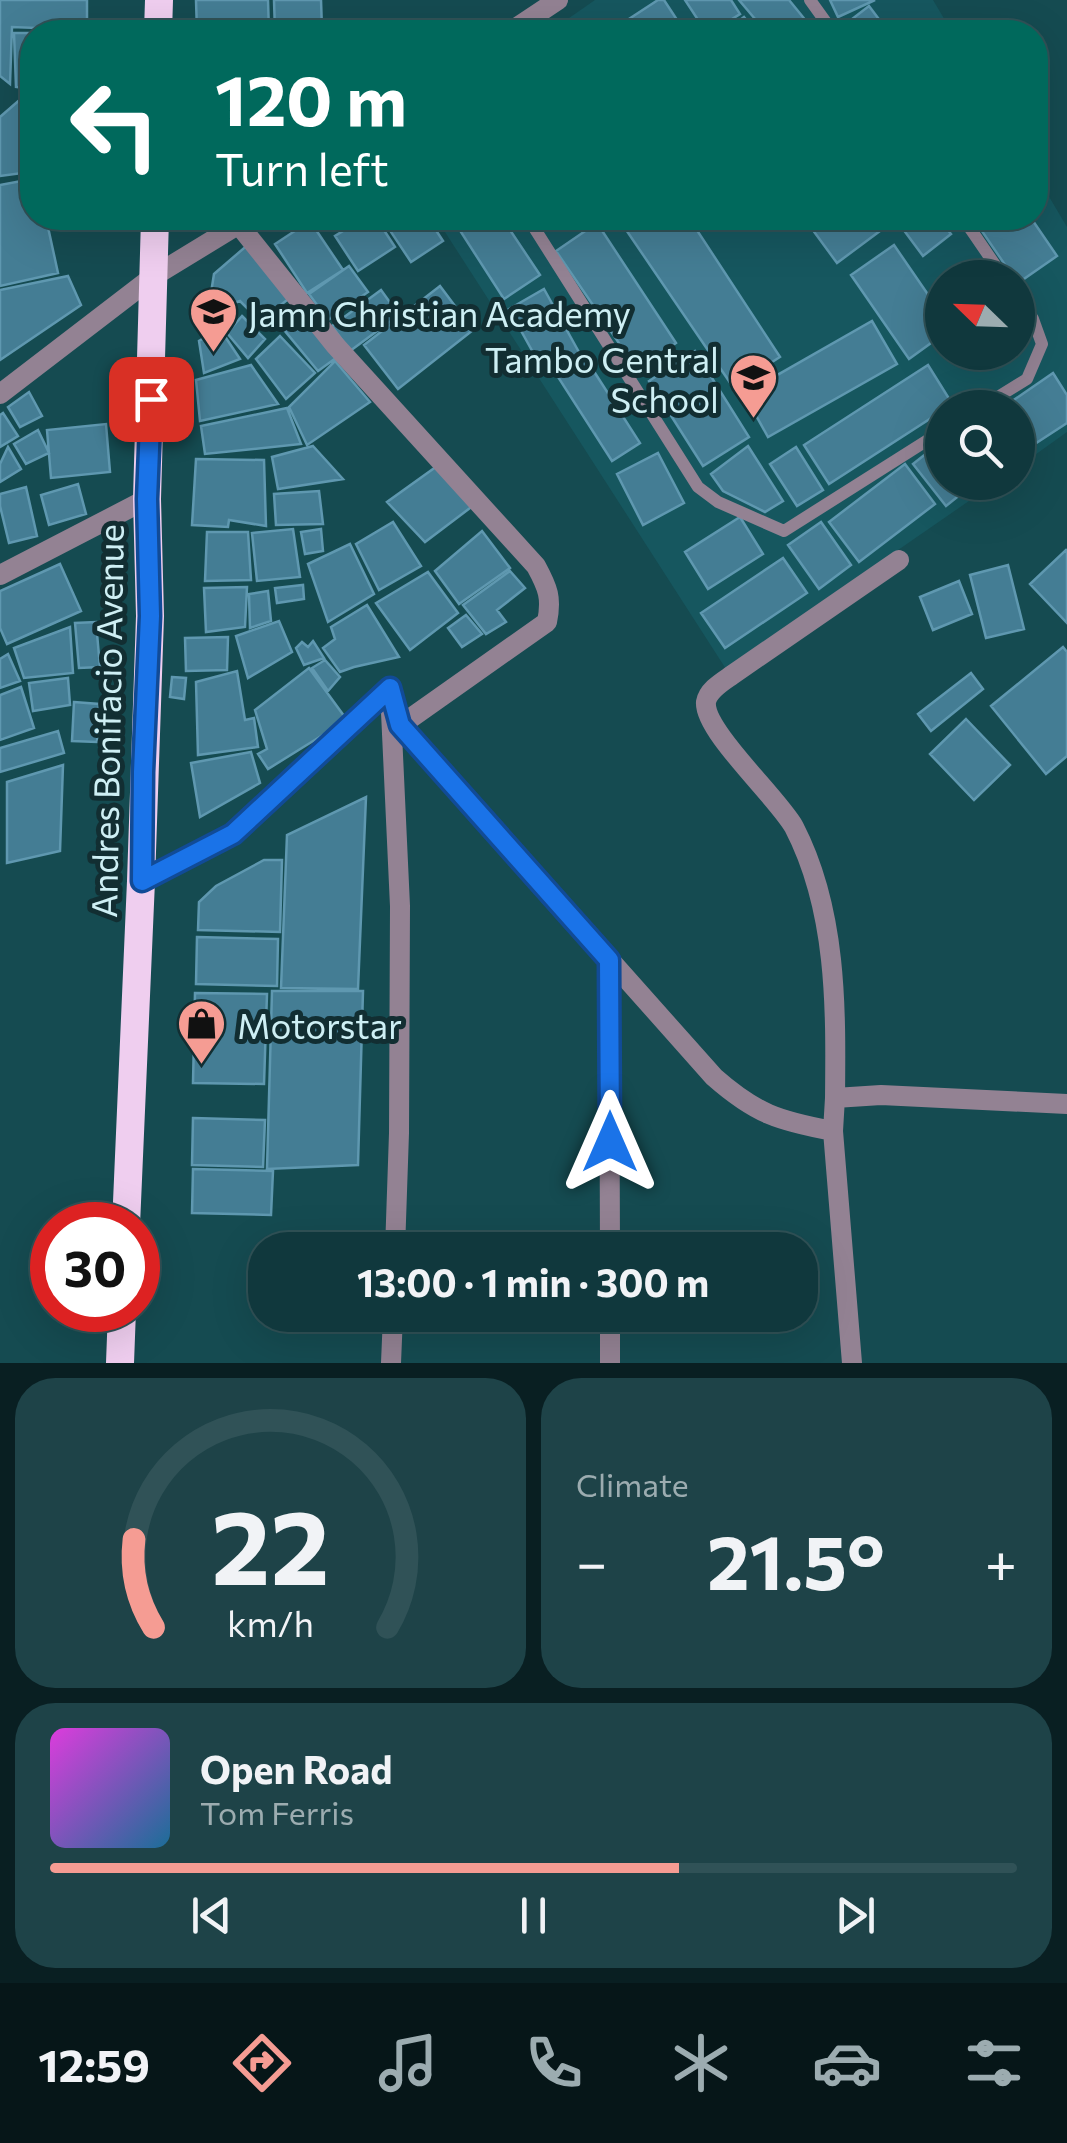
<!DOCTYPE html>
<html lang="en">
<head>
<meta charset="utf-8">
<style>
	:root { --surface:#10383d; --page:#1e4348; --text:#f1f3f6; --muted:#9cacb0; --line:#305257; --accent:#f59c93 }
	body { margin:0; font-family:Commissioner,sans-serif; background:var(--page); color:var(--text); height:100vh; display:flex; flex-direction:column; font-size:38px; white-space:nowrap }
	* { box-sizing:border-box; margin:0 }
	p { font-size:32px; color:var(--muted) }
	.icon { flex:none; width:55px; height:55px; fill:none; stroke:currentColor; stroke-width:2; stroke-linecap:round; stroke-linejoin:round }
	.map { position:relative; height:1363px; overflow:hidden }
	.details { display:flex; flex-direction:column; gap:15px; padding:15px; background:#091f22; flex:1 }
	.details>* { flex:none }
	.hud { position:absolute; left:20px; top:20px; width:1028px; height:210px; border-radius:40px; box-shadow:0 10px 40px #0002,0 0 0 2px var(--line); background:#00695c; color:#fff; overflow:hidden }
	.needle { width:65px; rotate:293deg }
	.fabs { position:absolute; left:925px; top:260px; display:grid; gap:20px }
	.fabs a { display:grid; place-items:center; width:110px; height:110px; border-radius:50%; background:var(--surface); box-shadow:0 10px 40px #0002,0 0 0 2px var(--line); font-size:50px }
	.speed { position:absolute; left:30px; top:1202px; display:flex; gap:20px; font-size:50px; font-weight:700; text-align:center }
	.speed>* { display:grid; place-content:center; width:130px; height:130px; border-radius:50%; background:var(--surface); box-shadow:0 10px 40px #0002,0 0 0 2px var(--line); line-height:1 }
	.speed .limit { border:15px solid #d22; background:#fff; color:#111 }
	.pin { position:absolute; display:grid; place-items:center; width:85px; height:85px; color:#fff; margin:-42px; border-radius:20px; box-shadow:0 5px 15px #0006 }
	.me { position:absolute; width:110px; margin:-55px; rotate:0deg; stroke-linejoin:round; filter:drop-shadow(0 0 8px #0008) }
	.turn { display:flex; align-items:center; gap:35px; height:210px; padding:0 30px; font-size:45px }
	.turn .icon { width:130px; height:130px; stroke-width:2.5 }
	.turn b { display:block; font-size:70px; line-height:85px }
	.big { font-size:75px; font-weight:700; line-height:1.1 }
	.details .tile { flex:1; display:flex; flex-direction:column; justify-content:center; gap:15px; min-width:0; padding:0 35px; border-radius:40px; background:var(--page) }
	.details .dial { align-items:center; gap:0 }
	.dial svg { height:260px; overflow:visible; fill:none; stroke:var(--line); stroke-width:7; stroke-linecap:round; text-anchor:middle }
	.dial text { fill:var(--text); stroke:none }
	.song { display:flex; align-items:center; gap:30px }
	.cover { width:120px; height:120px; border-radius:15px; background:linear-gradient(135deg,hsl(300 70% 55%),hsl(200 70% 35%)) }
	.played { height:10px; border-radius:5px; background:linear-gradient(90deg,var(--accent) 65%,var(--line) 65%) }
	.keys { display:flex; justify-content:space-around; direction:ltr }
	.heat { display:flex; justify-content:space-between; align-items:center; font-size:55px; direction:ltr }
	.details .tiles { flex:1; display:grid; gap:15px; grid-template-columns:1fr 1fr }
	.tile:last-child { grid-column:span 2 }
	.trip { position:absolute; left:248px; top:1232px; width:570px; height:100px; border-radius:40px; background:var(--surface); box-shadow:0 10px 40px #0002,0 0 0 2px var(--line); font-weight:700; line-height:100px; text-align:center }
	.dock { display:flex; height:160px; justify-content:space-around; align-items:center; background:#061618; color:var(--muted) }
	.dock .icon { width:70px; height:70px }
	.dock .on { color:var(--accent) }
	.dock b { font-size:45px; color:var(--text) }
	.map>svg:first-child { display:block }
	.built { fill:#16575f; fill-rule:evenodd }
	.building { fill:#447d94; stroke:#5f98b0; stroke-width:2.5 }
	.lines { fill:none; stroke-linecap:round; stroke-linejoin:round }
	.service { stroke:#938293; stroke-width:12 }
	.minor { stroke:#938293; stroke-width:20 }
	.tertiary { stroke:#938293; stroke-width:20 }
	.trunk { stroke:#efceef; stroke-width:28 }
	.route-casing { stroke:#114b97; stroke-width:25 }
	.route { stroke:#1a73e8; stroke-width:18 }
	.labels { text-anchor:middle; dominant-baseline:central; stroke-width:10; stroke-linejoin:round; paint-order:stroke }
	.poi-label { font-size:35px; fill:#ceeff4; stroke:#122e32; text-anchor:start }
	.street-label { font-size:35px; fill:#ceeff4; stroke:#122e32 }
</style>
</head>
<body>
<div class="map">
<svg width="1067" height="1363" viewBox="0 0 1067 1363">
	<rect width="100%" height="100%" fill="#154b51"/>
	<path class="built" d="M595 0H933L952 32H549Z
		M1035 173 1067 227V432L1018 467V408H942V482L995 483 726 669 436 218H1035ZM942 278H1018V352H942Z"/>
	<path class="building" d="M0 0H87V30L12 27 10 84 0 76Z
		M196 0H268L269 32H197Z
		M274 0H321L322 29 275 32Z
		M658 0H664L685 32H609Z
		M685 0H731L740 14 711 32H706Z
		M739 0H789L807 22 795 32H766Z
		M830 0H875L838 17Z
		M869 6 881 22 867 32H847L843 26Z
		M744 17 756 32H724Z
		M887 22 896 32H874Z
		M14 33H32V89L16 87Z
		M23 97 32 113V140L22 146 30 172 0 176V117Z
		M32 179V218H46L58 273 0 286V185Z
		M330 218H350L336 227Z
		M364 218H376L395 247 358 271 335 236Z
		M400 218H428L443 241 411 262 387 226Z
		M452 218H513L514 219 506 224 540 275 504 299Z
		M618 218H689L780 357 733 387Z
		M804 218H876L884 228 837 263Z
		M910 218H938L951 234 923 256 900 225Z
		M973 218H1031L1057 256 1018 283V278H1014Z
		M310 221 343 270 307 293 275 244Z
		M597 223 676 343 638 371 556 251Z
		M251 242 291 297 260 321 240 301 208 312 214 274Z
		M894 245 942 315V335L909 359 851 275Z
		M349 266 368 292 328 320 309 294Z
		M68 276 81 305 0 360V290Z
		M440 286 473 330 398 389 364 345Z
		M544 289 580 354 545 374 509 309Z
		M381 290 399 315 350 351 332 326Z
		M301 305 340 355 318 371 280 325Z
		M242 316 265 339 248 358 227 333Z
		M872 321 897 364 768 437 744 394Z
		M220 329 240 359 204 373 199 341Z
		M280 336 315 373 286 399 256 359Z
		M695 351 749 437 703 466 649 381Z
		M586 359 640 443 612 461 558 377Z
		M335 361 370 402 307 445 289 407Z
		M251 365 278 404 200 421 196 380Z
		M928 365 953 405 942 408V411L829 484 804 445Z
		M1053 373 1067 395V423L1027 449 1018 435V408H1002Z
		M29 392 42 416 20 427 8 407Z
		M287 408 301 444 205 454 201 426Z
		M3 413 18 436 0 447V415Z
		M106 424 110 472 51 478 47 430Z
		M38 430 49 453 26 464 14 444Z
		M942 441V482H976L946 506 913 464Z
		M313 446 343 479 278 489 272 457Z
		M748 446 783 501 765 512 723 491 711 474Z
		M8 447 21 469 0 482V464Z
		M796 447 823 490 797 506 770 464Z
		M658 453 684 503 643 525 617 474Z
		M196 459 264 460 266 526 229 520 228 527 192 525Z
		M440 464 474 505 425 542 387 502Z
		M905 464 935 504 859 562 829 522Z
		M78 484 86 514 49 525 41 495Z
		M26 487 37 536 9 543 0 506V494Z
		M319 491 323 524 276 525 274 494Z
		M740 517 763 554 708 589 685 552Z
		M393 522 421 566 379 590 356 544Z
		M821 522 851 565 819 589 788 545Z
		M293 529 300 577 257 581 252 533Z
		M321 529 323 551 305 554 301 532Z
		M482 531 510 568 459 604 435 571Z
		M207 532H248L251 580 205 581Z
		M350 544 374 594 328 622 308 564Z
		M1066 550 1067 551V623L1030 584Z
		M783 558 807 593 725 648 701 613Z
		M60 564 81 611 7 644 0 628V591Z
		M1008 565 1024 629 986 638 970 575Z
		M510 571 525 588 497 610 506 622 486 634 463 605Z
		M428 572 458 613 410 650 376 603Z
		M959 581 972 614 933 630 920 597Z
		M303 585 304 599 277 603 275 588Z
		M247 587 245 627 206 632 204 588Z
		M268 591 271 621 250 628 249 594Z
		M367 605 399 657 354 667 340 672 323 648 335 639 331 627Z
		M466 615 482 634 462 647 448 628Z
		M279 621 292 652 248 678 236 636Z
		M96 622 100 667 79 668 75 623Z
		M70 627 73 673 24 678 14 648Z
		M228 637 227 670 186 671 185 638Z
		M313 641 324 658 304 665 296 648 302 642 308 647Z
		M1063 647 1067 652V756L1046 774 991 706Z
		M8 654 20 681 0 688V659Z
		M325 660 340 677 328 691 312 668Z
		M309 668 347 720 268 769 258 754 267 749 255 710Z
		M237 671 245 720 254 718 258 747 198 755 196 682Z
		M971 673 983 689 931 731 918 714Z
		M172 677 186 678 184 699 170 697Z
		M68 678 70 705 33 711 29 683Z
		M21 687 34 728 0 740V695Z
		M74 702 99 704 97 742 72 741Z
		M966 719 1010 765 974 800 930 754Z
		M58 731 64 753 0 772V748Z
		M251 752 260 783 200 817 191 763Z
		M63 765 60 851 7 863V782Z
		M366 797 358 989 281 988 287 835Z
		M264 860H282L280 932 198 930 199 902 216 886Z
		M197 937 278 939 277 986 196 984Z
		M272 991H363L358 1165 267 1169Z
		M195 993 267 994 264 1084 193 1083Z
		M193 1118 265 1120 263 1167 192 1165Z
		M193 1169 273 1171 271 1215 192 1213Z"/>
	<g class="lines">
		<path class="service" d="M810 0 833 32
			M528 218 698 487 718 502 784 531 942 431
			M963 218 1004 278
			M980 408 1027 379 1042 344 1033 319 1018 297"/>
		<path class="minor" d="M239 225 335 345 536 566C548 588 552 598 547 622L401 725
			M0 575 147 499
			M391 712 400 906 399 1133 395 1250
			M141 881 233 834 390 688 401 725 714 1077C756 1114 779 1121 833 1131
			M609 960 610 1250
			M835 1098C836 1007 837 910 794 827 778 798 703 730 706 702 708 690 722 682 732 675L899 560
			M610 1315V1363
			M391 1363 393 1315
			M852 1363 833 1131 835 1098 881 1095 1067 1104"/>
		<path class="tertiary" d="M510 32 558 0
			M0 394 154 276 249 218"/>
		<path class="trunk" d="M158 32 159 0
			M126 1225 141 881 150 616 147 499 155 218
			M120 1363 122 1310"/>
	</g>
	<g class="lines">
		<defs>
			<path id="route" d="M151 399 147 499 150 616 143 772 142 881 233 834 390 688 400 725 609 960 610 1142"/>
		</defs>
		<use href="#route" class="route-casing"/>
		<use href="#route" class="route"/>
	</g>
	<defs>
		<symbol id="school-pin" viewBox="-11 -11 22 30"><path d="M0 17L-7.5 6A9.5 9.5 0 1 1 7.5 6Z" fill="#f59c93" stroke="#122e32"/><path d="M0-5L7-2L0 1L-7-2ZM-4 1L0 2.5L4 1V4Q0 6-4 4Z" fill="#111"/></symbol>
		<symbol id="shop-pin" viewBox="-11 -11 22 30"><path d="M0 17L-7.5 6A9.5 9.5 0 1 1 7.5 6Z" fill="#f59c93" stroke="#122e32"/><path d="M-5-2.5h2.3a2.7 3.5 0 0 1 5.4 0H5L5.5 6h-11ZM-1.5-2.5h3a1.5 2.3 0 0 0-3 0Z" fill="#111"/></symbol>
	</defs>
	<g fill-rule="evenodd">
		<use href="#school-pin" x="186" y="284" width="55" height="75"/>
		<use href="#school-pin" x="726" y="350" width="55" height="75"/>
		<use href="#shop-pin" x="174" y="996" width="55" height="75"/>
	</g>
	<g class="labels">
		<g class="poi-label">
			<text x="248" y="312">Jamn Christian Academy</text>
			<text x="719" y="358" text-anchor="end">Tambo Central<tspan x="719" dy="40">School</tspan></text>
			<text x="237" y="1024">Motorstar</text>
		</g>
		<g class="street-label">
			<text transform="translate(106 721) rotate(-89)">Andres Bonifacio Avenue</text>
		</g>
	</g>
</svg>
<div class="fabs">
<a><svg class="needle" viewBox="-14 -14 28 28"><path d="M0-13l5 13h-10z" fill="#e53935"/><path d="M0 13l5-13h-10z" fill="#9cacb0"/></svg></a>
<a><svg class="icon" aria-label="search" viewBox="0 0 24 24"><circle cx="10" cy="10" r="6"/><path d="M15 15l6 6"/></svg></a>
</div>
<div class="speed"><div class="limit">30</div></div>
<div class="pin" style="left:151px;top:399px;background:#d93025"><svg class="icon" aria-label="arrive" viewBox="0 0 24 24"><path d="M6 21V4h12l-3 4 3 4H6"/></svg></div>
<svg class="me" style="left:610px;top:1142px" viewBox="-20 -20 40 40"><path d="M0-17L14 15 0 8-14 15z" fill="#1a73e8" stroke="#fff" stroke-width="4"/></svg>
<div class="trip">13:00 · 1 min · 300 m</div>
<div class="hud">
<div class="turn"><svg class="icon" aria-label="left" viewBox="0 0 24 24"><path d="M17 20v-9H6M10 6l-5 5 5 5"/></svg><div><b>120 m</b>Turn left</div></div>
</div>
</div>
<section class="details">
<div class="tiles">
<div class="tile dial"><svg viewBox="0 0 100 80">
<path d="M14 69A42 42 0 1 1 86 69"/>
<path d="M14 69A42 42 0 0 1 8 42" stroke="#f59c93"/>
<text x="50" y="56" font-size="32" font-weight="700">22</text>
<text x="50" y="72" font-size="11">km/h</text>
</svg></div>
<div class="tile"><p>Climate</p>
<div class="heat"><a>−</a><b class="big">21.5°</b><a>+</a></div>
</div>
<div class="tile">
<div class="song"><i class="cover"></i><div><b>Open Road</b><p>Tom Ferris</p></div></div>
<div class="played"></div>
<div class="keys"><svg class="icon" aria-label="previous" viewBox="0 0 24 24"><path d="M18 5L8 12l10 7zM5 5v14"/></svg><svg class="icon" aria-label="pause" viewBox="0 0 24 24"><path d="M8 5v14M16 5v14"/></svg><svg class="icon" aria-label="next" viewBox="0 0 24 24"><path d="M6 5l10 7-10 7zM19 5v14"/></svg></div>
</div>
</div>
</section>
<nav class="dock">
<b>12:59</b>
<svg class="icon on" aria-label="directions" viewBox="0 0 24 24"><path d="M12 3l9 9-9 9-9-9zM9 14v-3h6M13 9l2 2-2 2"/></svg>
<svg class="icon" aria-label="music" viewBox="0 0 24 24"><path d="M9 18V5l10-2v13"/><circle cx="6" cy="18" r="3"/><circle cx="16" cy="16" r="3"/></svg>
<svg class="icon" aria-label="phone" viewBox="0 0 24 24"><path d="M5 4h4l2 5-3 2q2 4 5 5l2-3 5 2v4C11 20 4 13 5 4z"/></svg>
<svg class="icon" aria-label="climate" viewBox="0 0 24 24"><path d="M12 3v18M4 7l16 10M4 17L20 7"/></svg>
<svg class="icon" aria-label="car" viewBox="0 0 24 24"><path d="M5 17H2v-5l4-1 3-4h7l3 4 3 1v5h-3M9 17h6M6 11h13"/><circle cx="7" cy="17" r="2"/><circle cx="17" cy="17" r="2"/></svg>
<svg class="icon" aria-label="filters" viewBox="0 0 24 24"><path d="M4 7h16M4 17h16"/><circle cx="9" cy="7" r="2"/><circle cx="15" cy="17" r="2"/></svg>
</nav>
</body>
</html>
